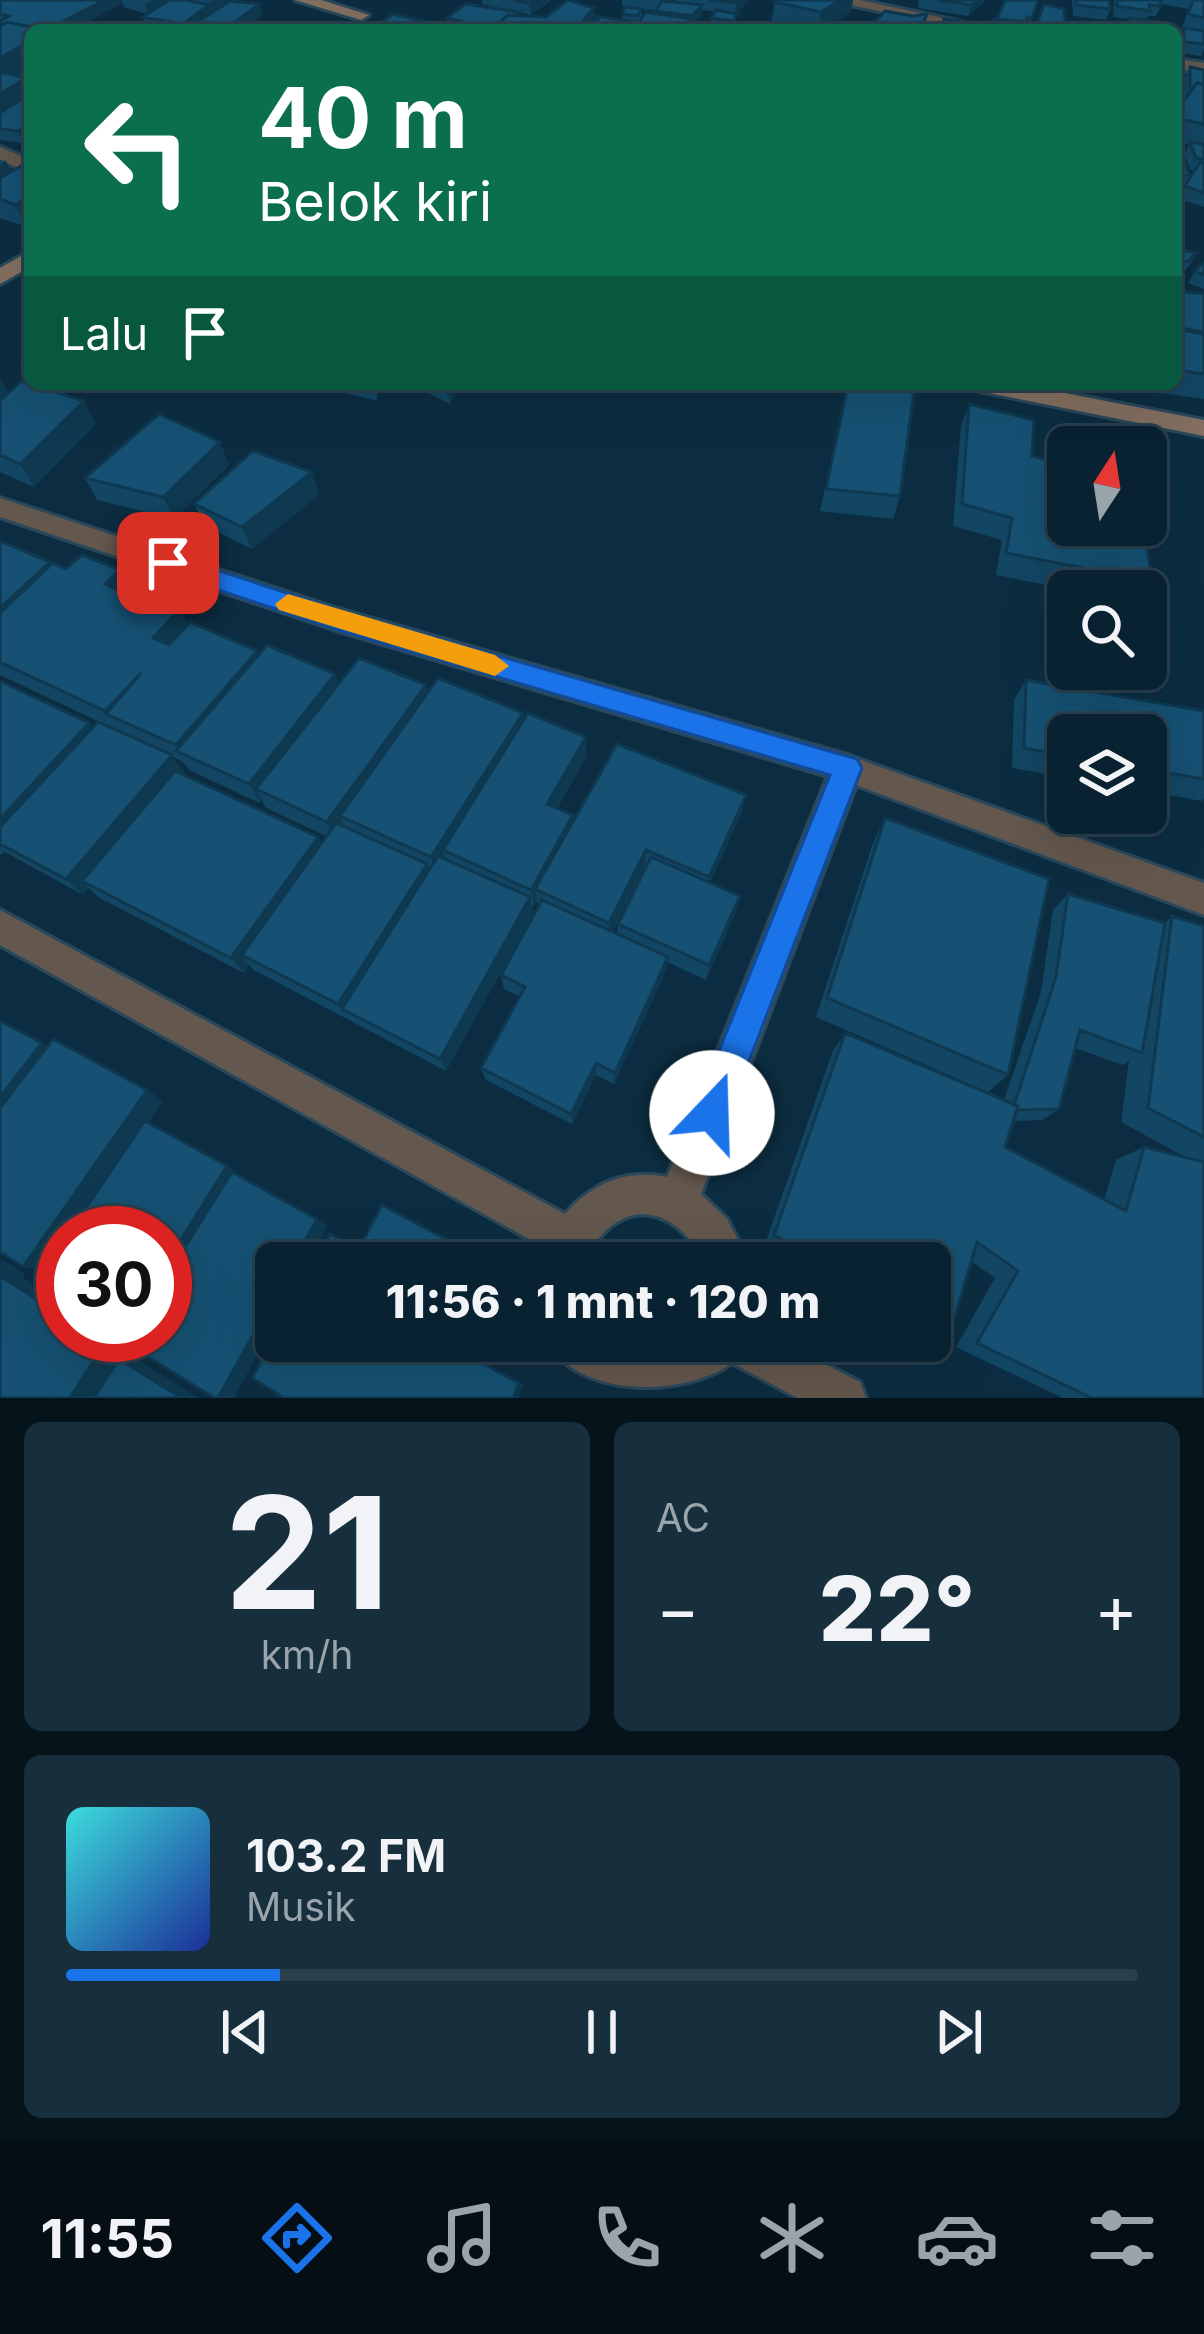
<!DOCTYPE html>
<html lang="id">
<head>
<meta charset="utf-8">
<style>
	:root { --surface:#092231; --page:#172f3d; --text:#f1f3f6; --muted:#99a4ab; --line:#293f4d; --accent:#1a73e8 }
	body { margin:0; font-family:Inter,sans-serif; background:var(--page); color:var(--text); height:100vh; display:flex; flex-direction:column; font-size:45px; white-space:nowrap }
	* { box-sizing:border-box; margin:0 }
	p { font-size:39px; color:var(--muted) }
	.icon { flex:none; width:66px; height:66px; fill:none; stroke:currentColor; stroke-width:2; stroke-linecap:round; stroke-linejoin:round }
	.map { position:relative; height:1398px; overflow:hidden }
	.side { display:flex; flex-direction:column; gap:24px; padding:24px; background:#05131b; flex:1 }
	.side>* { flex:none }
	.banner { position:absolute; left:24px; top:24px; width:1158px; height:366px; border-radius:18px; box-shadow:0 12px 48px #0002,0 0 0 3px var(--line); background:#0b6e4f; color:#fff; overflow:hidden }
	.needle { width:78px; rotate:12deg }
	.fabs { position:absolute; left:1047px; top:426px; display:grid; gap:24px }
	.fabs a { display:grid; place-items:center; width:120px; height:120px; border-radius:18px; background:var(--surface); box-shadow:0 12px 48px #0002,0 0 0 3px var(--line); font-size:60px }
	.speed { position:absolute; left:36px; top:1206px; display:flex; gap:24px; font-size:60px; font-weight:700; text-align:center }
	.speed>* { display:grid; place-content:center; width:156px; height:156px; border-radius:50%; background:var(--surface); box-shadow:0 12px 48px #0002,0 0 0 3px var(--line); line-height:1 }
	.speed .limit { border:18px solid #d22; background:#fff; color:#111 }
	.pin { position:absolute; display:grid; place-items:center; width:102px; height:102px; color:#fff; margin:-51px; border-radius:24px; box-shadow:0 6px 18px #0006 }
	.me { position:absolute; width:132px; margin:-66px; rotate:21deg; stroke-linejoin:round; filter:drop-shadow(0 0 9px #0008) }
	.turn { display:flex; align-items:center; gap:42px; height:252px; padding:0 36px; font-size:54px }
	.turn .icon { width:156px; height:156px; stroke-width:2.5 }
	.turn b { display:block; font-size:84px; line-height:102px }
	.then { display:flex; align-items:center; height:114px; padding:0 36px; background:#0003; gap:24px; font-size:45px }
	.big { font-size:90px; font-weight:800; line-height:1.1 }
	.side .widget { flex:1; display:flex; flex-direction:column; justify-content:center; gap:18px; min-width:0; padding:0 42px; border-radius:18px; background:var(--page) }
	.side .dial { align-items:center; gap:0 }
	.dial b { font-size:156px; line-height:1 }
	.song { display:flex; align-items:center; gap:36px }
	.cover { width:144px; height:144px; border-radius:18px; background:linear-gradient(135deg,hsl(180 70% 55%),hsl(230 70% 35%)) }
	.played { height:12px; border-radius:6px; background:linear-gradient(90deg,var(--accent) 20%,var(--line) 20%) }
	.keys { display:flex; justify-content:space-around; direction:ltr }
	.heat { display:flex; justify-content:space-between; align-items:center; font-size:66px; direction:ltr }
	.side .tiles { flex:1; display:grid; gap:24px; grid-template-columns:1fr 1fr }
	.widget:last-child { grid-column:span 2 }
	.trip { position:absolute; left:255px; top:1242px; width:696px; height:120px; border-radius:18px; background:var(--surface); box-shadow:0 12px 48px #0002,0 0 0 3px var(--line); font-weight:800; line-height:120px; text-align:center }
	.tabs { display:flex; height:192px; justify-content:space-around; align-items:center; background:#040e14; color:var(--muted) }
	.tabs .icon { width:84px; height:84px }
	.tabs .current { color:var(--accent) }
	.tabs b { font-size:54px; color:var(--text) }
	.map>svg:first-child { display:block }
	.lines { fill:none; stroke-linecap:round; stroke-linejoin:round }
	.street-casing { stroke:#29485b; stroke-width:6 }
	.secondary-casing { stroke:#29485b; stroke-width:6 }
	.street { fill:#64574d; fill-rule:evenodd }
	.secondary { fill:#846f60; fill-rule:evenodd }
	.wall { fill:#134663; fill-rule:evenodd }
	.shaded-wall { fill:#0f3950 }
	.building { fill:#165173; stroke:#0f3950; stroke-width:3 }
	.route { fill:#1a73e8; stroke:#114b97; stroke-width:3 }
	.slow { fill:#f59e0b }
</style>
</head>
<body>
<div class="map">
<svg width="1204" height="1398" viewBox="0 0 1204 1398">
	<rect width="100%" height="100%" fill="#0c2d41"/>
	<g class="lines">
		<defs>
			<path id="street" d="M828 0H860L998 30H966Z
				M1176 59 1204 63V73L1176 69Z
				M0 147 30 160V173L0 160Z
				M0 498 338 609 847 755 1204 883V915L856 785 701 1194 727 1219 750 1263H706C672 1200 615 1196 584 1263H541L547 1249 0 945V910L565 1214C593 1183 625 1169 667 1177L828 776 336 630 0 517Z
				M547 1341H599L620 1357 647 1362 672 1357 693 1341H780L860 1382 866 1398H798L732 1363C684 1398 577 1398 547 1341Z"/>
			<path id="secondary" d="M295 0H321L369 15 361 20Z
				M30 251V267L0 284V268Z
				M967 384H1018L1204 420V436L979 391Z"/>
		</defs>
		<use href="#street" class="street-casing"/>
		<use href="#secondary" class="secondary-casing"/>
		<use href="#street" class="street"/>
		<use href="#secondary" class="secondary"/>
	</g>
	<path class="wall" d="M0 0H235L262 15 248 25 272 30H201L200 25 193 30H121L145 25 143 17 147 14 124 7 123 3 30 30V83L27 82 30 88V138L23 143 0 140Z
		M482 0H550V1L531 15 482 4Z
		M622 0H665L676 2V0H750L736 13V24L733 30 710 29 711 18 716 12 702 10V16L691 27V30H637V26H635V30H430L448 26 447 18 519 12 520 16 594 26 596 16 622 20V14L642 9V17L656 13V11L622 6Z
		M775 0H853L851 12 835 22 865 27V30H826L829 26 822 30H803L771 23Z
		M919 0H986L968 16 918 8Z
		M1038 0 1031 22 1037 23 1064 9 1065 30H941L944 19 990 29 997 19Z
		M1072 0H1109L1110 9 1106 20 1073 16Z
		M1114 0H1159L1161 6 1156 16H1148L1146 20 1171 30H1126L1130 19 1113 17Z
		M1162 0H1204V49L1201 56 1180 53 1179 35 1189 9 1161 4Z
		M927 14 923 30H871L872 25Z
		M380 23 429 30H365H381Z
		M1176 59 1184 86 1179 98 1176 97Z
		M1190 67 1204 70V207L1176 198V152L1190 176 1185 186 1195 170H1191L1184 154 1189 145 1176 142V111L1185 99V78Z
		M0 160 6 161 11 172 26 227 0 218Z
		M1176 249 1196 253 1190 265 1181 274 1176 273Z
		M1204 262V289L1188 283 1195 271Z
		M1176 291 1204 294V399L1125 388V384H1176Z
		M0 381 8 393 96 424 34 487 0 472Z
		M312 384H378L377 401Z
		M420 384H459L450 404 421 389Z
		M848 384 900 496 893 519 820 511Z
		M969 404 1032 456 1152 581 1145 591H1078L996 575 1002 540 953 526 961 426Z
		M220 442 229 465 174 519 97 500 85 478Z
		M312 472 319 495 252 549 205 526 194 504Z
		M0 541 50 562 51 564 66 569 120 570 132 590 179 610 188 625 259 655 335 674 339 684 426 685 428 692 523 713 524 721 586 737V757L557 808 573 815 574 821 746 795 741 814 710 883 740 896 736 912 706 980 667 962 666 971 614 1084 596 1075 572 1124 486 1080 481 1068 520 997 504 989 501 975 538 906 537 901 534 906 532 905 533 914 446 1071 254 970 249 965 244 973 98 897 89 888 83 895 5 852 0 855V681L89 723 93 728 102 723 0 675ZM173 757 183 762 189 770 260 803 262 800 266 808 326 836 321 843 318 837 184 775ZM645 867 618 924 617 934 613 932Z
		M1026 680 1204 711V798L1202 801 1146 791V735H1068V777L1012 768 1014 700Z
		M885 818 1008 1075 988 1092 816 1017 873 843Z
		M1068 894 1165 923 1172 916 1204 926V1398H1063L956 1347 995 1278 971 1261 952 1327 933 1331 930 1330V1263H801L765 1244 833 1051 845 1033 1004 1100 1041 992 1053 910ZM1075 1048 1123 1065 1129 1061 1121 1122 1185 1157 1144 1147 1116 1160 1104 1200 1005 1147 1014 1121 1042 1120 1059 1109Z"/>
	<path class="shaded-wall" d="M104 0H122L123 3 72 30H47Z
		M154 0H181L148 15 145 4Z
		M217 0H235L237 7 212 13 209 2Z
		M536 0H550L531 15 530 4Z
		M740 0H750L735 14 736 3Z
		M840 0H853L851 12 822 30H818L821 12Z
		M978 0H986L968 16 971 5Z
		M259 4 262 15 242 30H232L231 25Z
		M209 5 212 16 199 21 200 25 193 30H185L183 24Z
		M702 5V16L691 27 692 16Z
		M594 8V30H575Z
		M692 19 691 30H676Z
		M30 41V68L21 70 22 72 0 86V58Z
		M26 78 30 88V104L0 123V94Z
		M30 123V138L23 143 18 131Z
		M6 161 16 183 0 194V165Z
		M30 195V225L26 227 15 205Z
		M2 382 15 405 0 418V383Z
		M452 384H459L450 404 448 393Z
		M84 401 96 424 34 487 20 464Z
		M220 442 229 465 174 519 163 497Z
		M312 472 319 495 252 549 242 527Z
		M50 562 64 584 0 645V608Z
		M120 570 133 592 118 606 105 584Z
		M179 610 191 631 165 659 153 638Z
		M257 651 266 671 182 753 176 745Z
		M335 674 343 694 256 789 262 800 260 803 249 784Z
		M426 685 431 705 340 816 344 827 335 840 327 822Z
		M523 713 525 733 443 850 445 860 436 875 431 857Z
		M89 723 104 742 0 844V819Z
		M586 737V757L548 822 547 804Z
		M172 755 185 774 91 886 82 881 89 888 83 895 66 879Z
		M746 795 741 814 705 894 709 877Z
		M573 815 574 833 535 889 537 901 534 906 531 890Z
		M318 837 327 855 242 955 249 965 244 973 231 958Z
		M646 850 645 867 609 939V923Z
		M427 864 433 881 342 1009 347 1018 338 1004Z
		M740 896 736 912 706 980 709 965Z
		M530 897 533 914 446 1071 440 1059Z
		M668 957 666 971 614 1084 615 1073Z
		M42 1043 61 1056 0 1137V1097Z
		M596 1063V1075L572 1124 571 1114Z
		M147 1090 163 1101 73 1233H63V1247L46 1272 23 1267Z
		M227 1166 241 1175 165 1299V1265Z
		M317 1219 328 1226 308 1263H293Z
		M0 1258 26 1274 22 1279 28 1280 63 1302V1316L0 1310Z
		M276 1294V1322L234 1398H218Z
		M93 1335H116L133 1346 125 1359 139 1360 198 1398H70Z
		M494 1341H501L490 1366 524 1384 518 1398H513L484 1364Z"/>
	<path class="building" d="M0 0H104L47 30 7 22 0 26V21L9 16 0 14Z
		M169 0H186L209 5 183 24 143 17Z
		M513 0H536L530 4Z
		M568 0 594 8 575 30H536L500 22 508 15 546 17Z
		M709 0H740L736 3Z
		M775 0H840L821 12 774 2Z
		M938 0H978L971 5Z
		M1005 0H1038L1032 18H1027L1029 22 997 19Z
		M1076 0H1109L1110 9 1076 5Z
		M1117 0H1159L1161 6 1149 5 1150 11 1117 6Z
		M1193 0H1204V18L1188 14Z
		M230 1 259 4 231 25 199 21Z
		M662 1 702 5 692 16 656 11Z
		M465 4 519 12 515 16 508 15 500 22V28L498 30 447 18Z
		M1044 4 1064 9 1066 29 1037 23Z
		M625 7 642 9 637 16 622 14Z
		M716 10 738 14 733 21 711 18Z
		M885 11 913 16 927 14 920 30H906L872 25Z
		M645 12 692 19 676 30 638 25Z
		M393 14 428 22 419 30 380 23Z
		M596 16 635 22 630 28 609 24 620 28 618 30H591L599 22Z
		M1130 18 1172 24 1171 30H1128Z
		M944 19 991 24 990 30H942Z
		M993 19 1041 23V30H992Z
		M255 21 272 30H240Z
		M832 21 865 27 864 30H826Z
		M7 22 44 30H30V41L0 58V26Z
		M136 22 163 30H121Z
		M1094 22 1113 24V30H1093Z
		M439 24 460 30H430Z
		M1183 28 1204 31V44L1185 42Z
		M1176 59 1183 60 1184 86 1176 85Z
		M1190 67 1204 70V84L1197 83 1192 89 1190 88Z
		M0 72 26 78 0 94Z
		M1197 83 1204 84V124L1176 118V111Z
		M22 99H30V123L18 131 0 129V113Z
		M1190 142 1204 144V159L1196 158Z
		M1176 152 1182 153 1190 176 1176 174Z
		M30 161V195L15 205 0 199V178Z
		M1200 162 1204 163V193L1185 186Z
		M1176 249 1196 253 1188 262 1176 260Z
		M1204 262V275L1195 271Z
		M1176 291 1204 294V332L1176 327Z
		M1176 329 1204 334V374L1176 370Z
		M21 381 84 401 20 464 0 455V401Z
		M432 384H452L448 393Z
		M848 384H915L900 496 826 489Z
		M969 404 1034 420 1032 456 1068 465V525H1144L1152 581 1006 553 1012 518 962 504Z
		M159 414 220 442 163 497 85 478Z
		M253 451 312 472 242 527 194 504Z
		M0 541 50 562 0 608Z
		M82 555 120 570 105 584 117 590 122 586 179 610 153 638 169 645 190 622 257 651 176 745 106 714 141 673 105 711 0 662V613L53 563 66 569Z
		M267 645 335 674 249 784 176 751Z
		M359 658 426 685 327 822 256 789Z
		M438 678 523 713 431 857 340 816Z
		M1026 680 1204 711V779L1146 769V735H1068V756L1024 748Z
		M0 681 89 723 0 819Z
		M528 713 586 737 547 804 573 815 531 890 443 850Z
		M98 722 172 755 66 879 0 844V827Z
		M617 744 746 795 709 877 646 850 609 923 535 889Z
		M175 771 318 837 231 958 82 881Z
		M885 818 1049 879 1008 1075 827 998Z
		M336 823 427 864 338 1004 242 955Z
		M438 856 530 897 440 1059 342 1009Z
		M651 857 740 896 709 965 618 924Z
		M1068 894 1165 923 1142 1053 1080 1030 1059 1109 1017 1110 1018 1106 1014 1105 1056 977Z
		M542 900 668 957 615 1073 596 1063 571 1114 481 1068 525 987 501 975Z
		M1172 916 1204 926V1137L1148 1108Z
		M0 1021 42 1043 0 1097Z
		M845 1033 1018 1106 1005 1147 1126 1211 1144 1147 1204 1162V1398H1092L977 1343 1018 1271 977 1242 952 1327 930 1315V1263H828L774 1235Z
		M53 1039 147 1090 23 1267 0 1252V1108Z
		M145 1121 227 1166 165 1265V1233H69Z
		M232 1172 317 1219 293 1263H276V1294L218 1398H215L125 1343 130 1335H165V1279Z
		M382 1205 491 1263H315L330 1234 358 1250Z
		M63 1242V1302L34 1284Z
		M0 1276 63 1316V1335H93L105 1342 70 1398H0Z
		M276 1334V1341H494L484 1364 519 1383 513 1398H284L252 1378Z
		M119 1359 180 1397V1398H94Z"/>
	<path class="route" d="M168 554 338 610 857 759 862 768 724 1126 712 1131 699 1126 694 1113 830 775 335 629 159 570 155 563 159 557Z"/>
	<path class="slow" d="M288 594 495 655 509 666 495 676 279 610 275 604Z"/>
</svg>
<div class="fabs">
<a><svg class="needle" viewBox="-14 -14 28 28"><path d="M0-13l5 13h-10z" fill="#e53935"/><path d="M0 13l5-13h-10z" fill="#99a4ab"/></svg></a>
<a><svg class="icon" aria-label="search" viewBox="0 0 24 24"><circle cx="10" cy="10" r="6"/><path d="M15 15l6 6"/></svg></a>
<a><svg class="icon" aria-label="layers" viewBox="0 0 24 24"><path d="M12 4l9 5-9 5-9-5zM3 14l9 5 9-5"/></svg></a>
</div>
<div class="speed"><div class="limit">30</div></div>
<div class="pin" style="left:168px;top:563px;background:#d93025"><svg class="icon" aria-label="arrive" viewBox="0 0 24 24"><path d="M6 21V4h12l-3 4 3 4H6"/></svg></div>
<svg class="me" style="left:712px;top:1113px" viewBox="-20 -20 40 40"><circle r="19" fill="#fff"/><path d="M0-13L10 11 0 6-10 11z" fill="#1a73e8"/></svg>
<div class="trip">11:56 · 1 mnt · 120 m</div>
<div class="banner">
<div class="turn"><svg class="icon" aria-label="left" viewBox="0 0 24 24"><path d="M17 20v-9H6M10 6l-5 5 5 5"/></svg><div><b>40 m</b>Belok kiri</div></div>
<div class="then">Lalu<svg class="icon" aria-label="arrive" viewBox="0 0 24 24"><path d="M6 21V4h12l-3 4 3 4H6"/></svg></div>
</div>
</div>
<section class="side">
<div class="tiles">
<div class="widget dial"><b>21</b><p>km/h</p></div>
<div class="widget"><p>AC</p>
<div class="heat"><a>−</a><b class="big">22°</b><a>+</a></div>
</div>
<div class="widget">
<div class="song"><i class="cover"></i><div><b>103.2 FM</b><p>Musik</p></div></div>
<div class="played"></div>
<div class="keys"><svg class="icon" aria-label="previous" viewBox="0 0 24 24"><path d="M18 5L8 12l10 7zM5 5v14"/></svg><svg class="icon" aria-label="pause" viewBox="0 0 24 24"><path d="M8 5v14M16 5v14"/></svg><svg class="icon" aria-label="next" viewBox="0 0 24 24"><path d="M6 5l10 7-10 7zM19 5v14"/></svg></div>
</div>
</div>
</section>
<nav class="tabs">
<b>11:55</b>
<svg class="icon current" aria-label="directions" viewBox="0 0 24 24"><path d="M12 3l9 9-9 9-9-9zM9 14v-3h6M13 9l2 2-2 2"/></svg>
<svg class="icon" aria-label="music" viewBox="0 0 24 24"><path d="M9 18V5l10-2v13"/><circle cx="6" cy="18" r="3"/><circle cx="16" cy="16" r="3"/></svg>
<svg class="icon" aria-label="phone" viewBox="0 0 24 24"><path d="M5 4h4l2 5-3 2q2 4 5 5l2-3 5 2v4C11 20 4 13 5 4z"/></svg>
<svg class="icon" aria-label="climate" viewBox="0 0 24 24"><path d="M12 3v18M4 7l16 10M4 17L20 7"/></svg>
<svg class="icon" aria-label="car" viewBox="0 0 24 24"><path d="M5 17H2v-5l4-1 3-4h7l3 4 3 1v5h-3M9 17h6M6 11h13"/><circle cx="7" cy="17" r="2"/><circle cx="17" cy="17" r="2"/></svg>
<svg class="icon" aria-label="filters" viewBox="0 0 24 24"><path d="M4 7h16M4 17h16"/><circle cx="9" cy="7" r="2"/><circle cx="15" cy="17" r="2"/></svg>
</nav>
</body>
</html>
